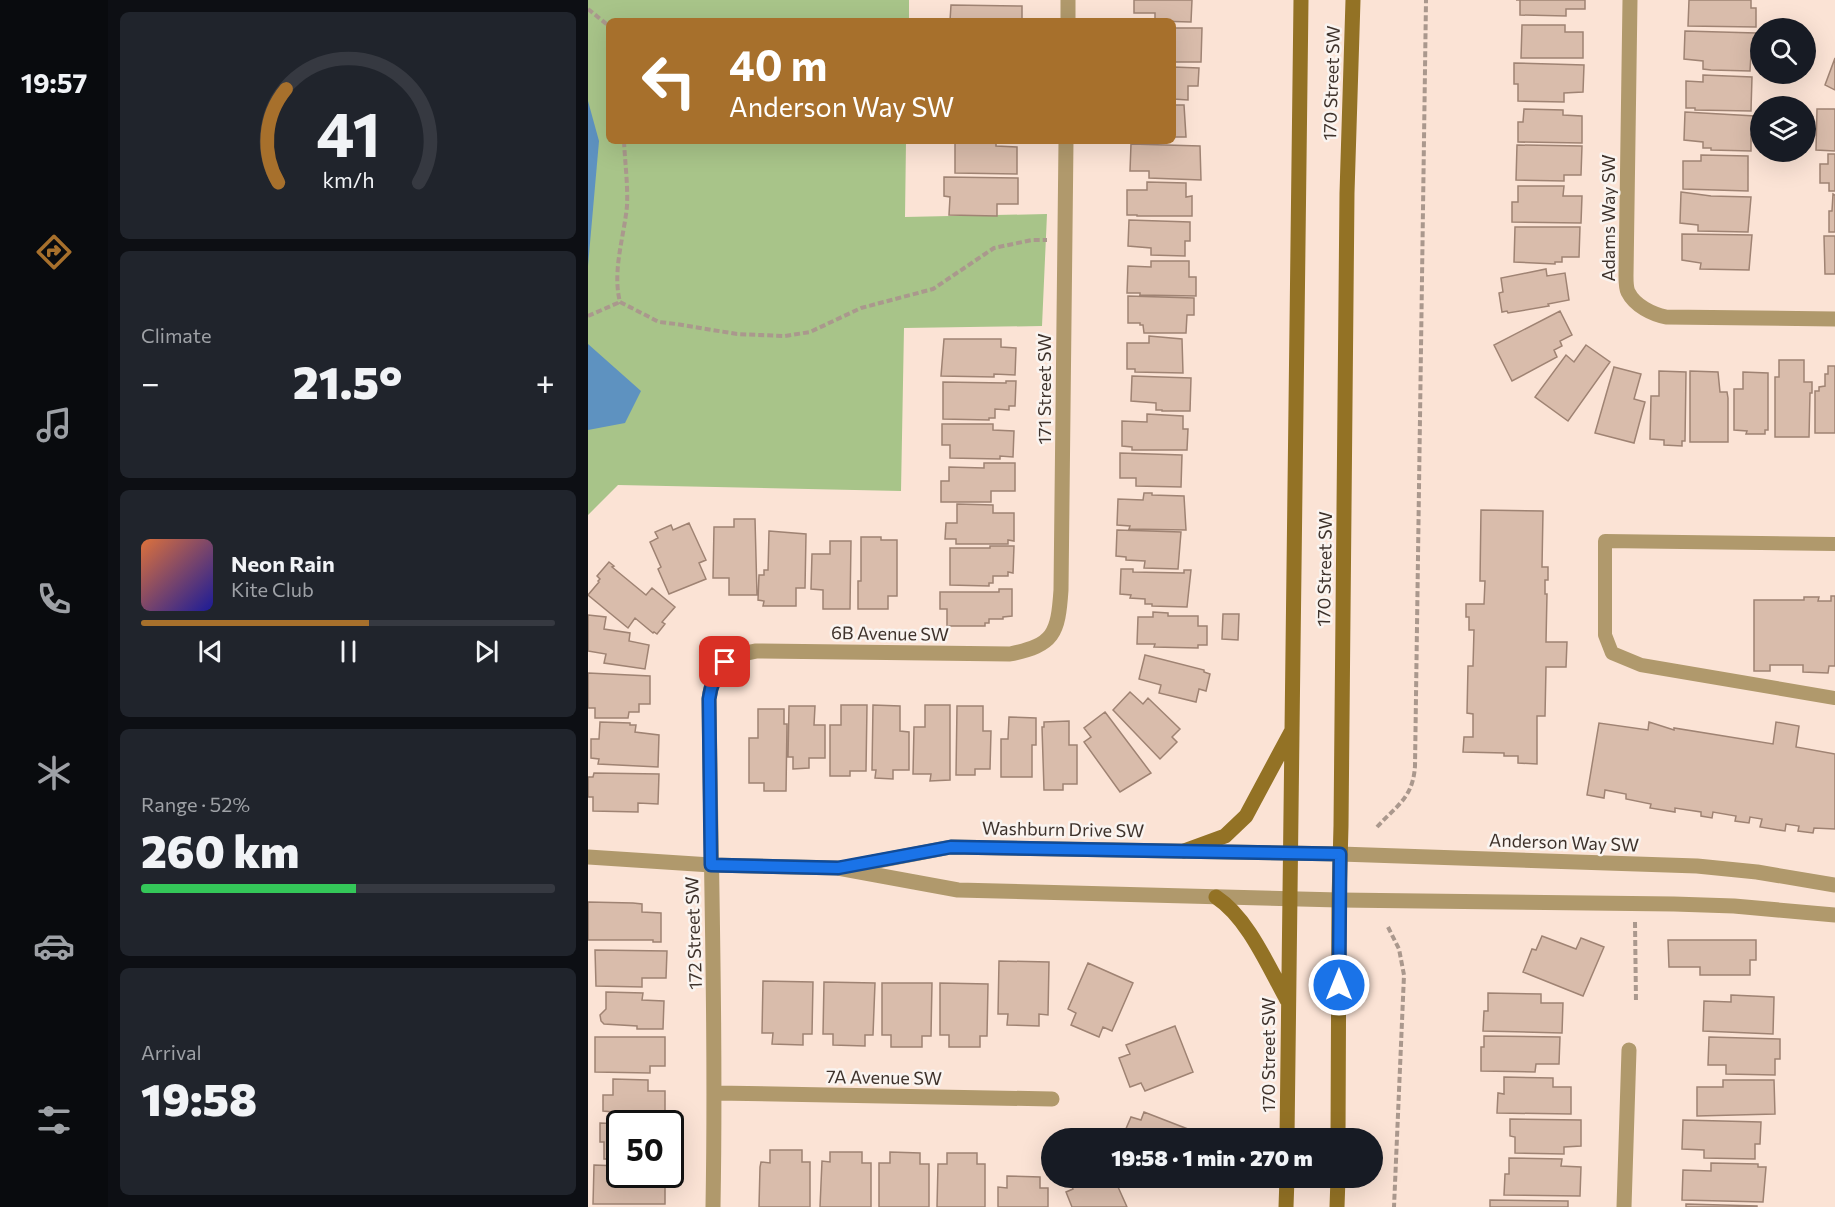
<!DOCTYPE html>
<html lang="en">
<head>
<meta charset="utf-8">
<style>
	:root { --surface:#171b24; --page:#20242c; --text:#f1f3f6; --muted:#9ea1a6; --line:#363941; --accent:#a7702c }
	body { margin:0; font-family:Commissioner,sans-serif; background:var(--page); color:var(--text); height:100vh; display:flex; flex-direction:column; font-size:22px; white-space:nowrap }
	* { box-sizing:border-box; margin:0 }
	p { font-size:20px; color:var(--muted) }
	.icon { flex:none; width:33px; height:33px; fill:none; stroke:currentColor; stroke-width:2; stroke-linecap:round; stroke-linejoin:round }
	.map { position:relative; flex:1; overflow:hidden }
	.panel { display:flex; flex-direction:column; gap:12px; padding:12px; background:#0d0f14; width:480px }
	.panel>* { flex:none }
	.guide { position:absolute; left:18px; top:18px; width:570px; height:126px; border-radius:9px; box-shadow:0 6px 24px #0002; background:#a7702c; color:#fff; overflow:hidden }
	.tools { position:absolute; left:1162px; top:18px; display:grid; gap:12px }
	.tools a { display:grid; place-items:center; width:66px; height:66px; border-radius:50%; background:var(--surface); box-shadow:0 6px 24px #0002; font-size:30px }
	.speed { position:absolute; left:18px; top:1110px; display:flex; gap:12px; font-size:30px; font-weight:700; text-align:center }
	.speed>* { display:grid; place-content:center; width:78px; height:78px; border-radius:50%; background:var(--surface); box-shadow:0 6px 24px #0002; line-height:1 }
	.speed .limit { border:3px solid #111; border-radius:9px; background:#fff; color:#111 }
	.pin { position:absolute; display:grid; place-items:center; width:51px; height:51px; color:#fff; margin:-26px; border-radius:12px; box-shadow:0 3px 9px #0006 }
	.me { position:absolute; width:66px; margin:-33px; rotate:0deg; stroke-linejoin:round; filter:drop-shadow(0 0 4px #0008) }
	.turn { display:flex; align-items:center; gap:21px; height:126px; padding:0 24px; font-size:27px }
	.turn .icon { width:78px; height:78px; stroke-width:2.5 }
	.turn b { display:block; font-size:42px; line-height:51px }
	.big { font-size:45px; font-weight:800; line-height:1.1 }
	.panel .card { flex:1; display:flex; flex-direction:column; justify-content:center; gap:9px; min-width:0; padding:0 21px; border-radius:9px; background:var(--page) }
	.panel .dial { align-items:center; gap:0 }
	.dial svg { height:156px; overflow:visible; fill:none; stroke:var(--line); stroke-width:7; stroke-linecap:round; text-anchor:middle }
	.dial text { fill:var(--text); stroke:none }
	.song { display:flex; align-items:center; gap:18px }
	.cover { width:72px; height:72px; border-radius:9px; background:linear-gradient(135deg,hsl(20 70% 55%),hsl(240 70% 35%)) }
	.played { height:6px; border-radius:3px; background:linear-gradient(90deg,var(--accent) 55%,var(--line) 55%) }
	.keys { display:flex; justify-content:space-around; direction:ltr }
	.heat { display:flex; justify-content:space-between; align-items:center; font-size:33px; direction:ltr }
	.charge { height:9px; border-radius:4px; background:linear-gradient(90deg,#34c759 52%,var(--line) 0) }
	.trip { position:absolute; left:453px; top:1128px; width:342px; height:60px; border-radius:30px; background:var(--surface); box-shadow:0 6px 24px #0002; font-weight:800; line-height:60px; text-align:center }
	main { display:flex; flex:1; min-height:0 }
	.tabs { display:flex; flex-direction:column; width:108px; justify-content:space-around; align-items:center; background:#090b0e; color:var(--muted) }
	.tabs .icon { width:42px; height:42px }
	.tabs .current { color:var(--accent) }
	.tabs b { font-size:27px; color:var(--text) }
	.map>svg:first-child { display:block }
	.green { fill:#a8c489 }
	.water { fill:#5e92c0 }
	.building { fill:#d9bcab; stroke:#9f8373; stroke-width:1.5 }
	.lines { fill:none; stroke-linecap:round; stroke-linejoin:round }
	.path { stroke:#aa988d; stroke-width:4; stroke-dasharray:6 3; stroke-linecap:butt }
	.service { stroke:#b0996c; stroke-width:14 }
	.minor { stroke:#b0996c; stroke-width:15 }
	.tertiary { stroke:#b0996c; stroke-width:15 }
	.secondary { stroke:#937225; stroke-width:15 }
	.route-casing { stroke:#114b97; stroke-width:15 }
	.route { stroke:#1a73e8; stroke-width:10 }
	.labels { text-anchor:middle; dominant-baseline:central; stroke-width:5; stroke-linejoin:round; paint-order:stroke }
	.street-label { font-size:18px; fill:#3e322b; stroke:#faf4f0 }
</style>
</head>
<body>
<main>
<nav class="tabs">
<b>19:57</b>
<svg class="icon current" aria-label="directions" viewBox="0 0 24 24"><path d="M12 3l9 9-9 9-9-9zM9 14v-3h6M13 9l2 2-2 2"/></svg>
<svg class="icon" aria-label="music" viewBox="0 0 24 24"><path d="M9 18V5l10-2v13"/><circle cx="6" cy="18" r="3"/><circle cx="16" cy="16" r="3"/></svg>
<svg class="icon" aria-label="phone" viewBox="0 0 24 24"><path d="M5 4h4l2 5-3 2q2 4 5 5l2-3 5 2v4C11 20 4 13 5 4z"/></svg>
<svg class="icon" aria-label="climate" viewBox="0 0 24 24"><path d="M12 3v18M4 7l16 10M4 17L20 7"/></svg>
<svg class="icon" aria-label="car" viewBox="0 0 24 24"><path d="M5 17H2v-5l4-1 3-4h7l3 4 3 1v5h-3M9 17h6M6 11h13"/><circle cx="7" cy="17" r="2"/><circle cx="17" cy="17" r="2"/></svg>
<svg class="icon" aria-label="filters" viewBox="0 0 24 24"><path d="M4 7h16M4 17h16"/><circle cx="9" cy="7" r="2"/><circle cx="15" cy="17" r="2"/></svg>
</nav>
<section class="panel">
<div class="card dial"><svg viewBox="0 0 100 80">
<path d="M14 69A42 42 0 1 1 86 69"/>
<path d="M14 69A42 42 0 0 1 18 21" stroke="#a7702c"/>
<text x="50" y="56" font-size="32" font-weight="700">41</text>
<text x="50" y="72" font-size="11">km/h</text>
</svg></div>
<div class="card"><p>Climate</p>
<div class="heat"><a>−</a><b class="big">21.5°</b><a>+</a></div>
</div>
<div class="card">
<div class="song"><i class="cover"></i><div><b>Neon Rain</b><p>Kite Club</p></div></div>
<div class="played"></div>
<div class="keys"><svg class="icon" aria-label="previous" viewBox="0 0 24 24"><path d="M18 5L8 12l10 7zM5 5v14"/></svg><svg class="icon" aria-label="pause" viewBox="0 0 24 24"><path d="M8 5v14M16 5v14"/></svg><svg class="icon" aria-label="next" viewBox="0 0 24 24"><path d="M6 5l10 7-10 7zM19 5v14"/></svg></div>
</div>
<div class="card"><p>Range · 52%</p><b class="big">260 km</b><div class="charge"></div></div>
<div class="card"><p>Arrival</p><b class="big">19:58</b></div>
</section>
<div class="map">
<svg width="1247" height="1207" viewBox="0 0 1247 1207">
	<rect width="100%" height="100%" fill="#fbe3d5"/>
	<path class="green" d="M0 0H321V21H21V141H318L317 217 459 214 454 326 316 328 313 491 30 485 0 515Z"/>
	<path class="water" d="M0 101 11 141 0 266Z
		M0 344 53 391 37 423 0 430Z"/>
	<path class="building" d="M546 0H604L603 22 567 21V13H546Z
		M928 0H997V9H978V16L932 15V0Z
		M1101 0H1163V8H1168V27L1100 26Z
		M363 5 434 6V21H362Z
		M934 25H977V32H995V58H933Z
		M585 28H614L613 62H585Z
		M1097 31 1168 33V54H1163L1162 71 1123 70 1115 69V61L1096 59Z
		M1247 58V90L1237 85Z
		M926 63 996 65 995 92 976 93V102L930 101V84H926Z
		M585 67 611 68 610 86H600V100L585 99Z
		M1115 75 1164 77 1163 111 1107 110V108H1098V81L1115 82Z
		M585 105H596L598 137H585Z
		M936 109 975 110V115L994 116V143L930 142V122H935Z
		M1229 109H1247V151L1228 150Z
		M1097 112 1167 116 1166 134H1163V151L1123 150V148H1115V142L1096 140Z
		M367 141H408V146L429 147V174L367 173Z
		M543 144 612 146 613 180 561 178V171H542Z
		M929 145 994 146 993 175H976V181L928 180Z
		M1240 154H1247V191H1241V183H1232V164H1240Z
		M1113 155 1160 156V191L1095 189V161H1113Z
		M356 177 430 178V204H409V216L361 215 362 197 356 196Z
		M559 182 598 183V197L604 196V216H549V215H539V190H559Z
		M930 186H976L975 196H994L993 223 924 222V202H930Z
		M1093 192 1123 196 1163 197 1160 232 1110 231V225L1092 223Z
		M1245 194 1247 195V232H1241V211H1244Z
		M541 220 602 222V241H597V256L563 255V248L540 246Z
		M927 227H992L991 257H974V262H967V264L926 262Z
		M1094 234 1164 235 1161 270 1112 269 1113 263 1094 260Z
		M1236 236H1247V274H1237Z
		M563 261H601V277H608V296L552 295V293H539L540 266 563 267Z
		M958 269 959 276 977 273 981 300 960 304 961 306 920 313 919 311 914 312 911 293 915 292 913 278Z
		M540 296 606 298V315H599L598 333H556L555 325H552V323H540Z
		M972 311 984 335 972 341 974 346 966 350 969 357 924 381 906 345Z
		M561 336 594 339 595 373 547 372V369H539V343H561Z
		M356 339H413V347L428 348 427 375 406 374V377L353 376Z
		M998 345 1022 362 980 421 947 397 978 355 986 362Z
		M1191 360H1216V382H1224V393H1222L1221 437H1187V377H1191Z
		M1240 366H1247V433H1227V391H1231V387L1237 386V374H1240Z
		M1026 367 1053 374 1046 399 1057 402 1046 443 1007 433Z
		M1071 371 1098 372 1097 441H1094V446L1076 445V440L1062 439 1063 396H1071Z
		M1102 371 1130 372 1132 392H1139L1140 398V442H1102Z
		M1155 372 1180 373V430H1177V434H1158L1159 431 1146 430V389H1155Z
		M544 376 603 378 602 411H574V410H568V403L543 401Z
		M418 381H428L427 406H421V410L407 409V418H401V420L355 419V382L418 383Z
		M559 414 595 416V429H600L599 450H544V447L534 446V421L559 422Z
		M354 424H405V430L426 431 425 457 412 456V459L362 458V445H354Z
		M532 453 594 455 593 487 548 486V478H532Z
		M396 463H427V491H403V502H353V481H361V467L396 468Z
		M556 493H564V495L596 496 598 530 541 529 542 526 529 525 530 499 555 500Z
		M369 504 405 505V513H426V541L420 540V544H368V539H357L358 523H369Z
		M893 510 955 511 954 567H960V580H957V594H959L958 642H979L978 667H958L957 716H949V764L930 763V756H916V753L875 752 876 737H885V714L879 713 880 666H885L886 630H881V617H878V604H896L897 581H892Z
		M146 519H167L169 595H141V578H125L126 527H146Z
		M101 523 118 560 111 563 118 579 81 594 70 569 73 567 62 542 70 538 67 532 83 525 85 530Z
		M529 530 593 532 590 569 556 568 557 561 538 560V557L528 556Z
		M181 531 218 534 217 588H208V606H175L176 601 170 600 171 575H176V570H180Z
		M273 537H293V540H309V596H300V609H270V581H273Z
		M242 541H263L262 609H235V590L223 589 224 554H242Z
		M402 546H426L425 573 420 572V576H405V583H401V586L362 585V548H402Z
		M21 562 26 566 24 567 58 595 64 588 87 607 74 622 77 624 69 634 66 632 65 633 47 618 40 628 0 595 11 582 10 581 12 579 9 576Z
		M533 569H545V572L596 573V570H603L599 607 564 606V604H557V599L542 598 543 595 532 594Z
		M411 589H424V616L415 617V619H401V623H397V626H359V609H352V592H411Z
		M1243 596H1247V666H1241L1240 673 1215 672V665H1182V671H1166V600H1216V597H1231L1230 601H1243Z
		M565 612 580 613V616H610V626H619V645H610V648L566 647 567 644H549L550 617H565Z
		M635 614H651L650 640 634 639Z
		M0 615 18 617 16 629 42 633 41 641 61 645 57 669 16 663 18 654 0 651Z
		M557 655 616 670V672L622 674 618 691 611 689 608 702 571 693 573 685 551 679Z
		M0 673 62 676V704H51V712H41L40 718H7V708H0Z
		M542 692 555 704 560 698 592 729 584 737 589 742 572 759 525 710Z
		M253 705H279L278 771H262V776H242V725H253Z
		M285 705 312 706V731L321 732V770H305V779L287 778 288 770H284Z
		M337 705H362V780L342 781 343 774H325L326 727H337Z
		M201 706H227L226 725H237V758H221V768L205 769V757H200Z
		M369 706H395V731H403L402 769H387V775H368Z
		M170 709H196V724H199L198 791H176V783H161V738H170Z
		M517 712 563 773 532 792 496 742 503 737 496 728Z
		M421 717 448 718V745H444V777H413V739H420Z
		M481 721V745H489V784H475V790H456L454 727H456V722Z
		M12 722 42 723V725H48L47 732 71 735 70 767 10 764 11 759 3 758V739H11Z
		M1061 722 1086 730V728L1185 744 1188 722 1211 726 1208 747 1247 754V829L1226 828 1225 833 1210 831 1211 826 1198 824 1197 831 1172 827 1174 819 1162 817 1161 823 1147 821 1148 816 1125 812 1124 818 1113 816V812L1087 808V812L1062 808 1063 804 1038 799V794L1017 790 1016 798 999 795 1011 723 1060 730Z
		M6 773 71 774 70 804 50 803V812L5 811V797H0V777H5Z
		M0 902 45 903 54 904V912L73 913V942H65V940H0Z
		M954 936 988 949 993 938 1016 947 995 996 935 972 944 949 948 950Z
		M1080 940H1168V960H1162V975H1112V967H1081Z
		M7 950 79 951 78 978H54V987L8 986Z
		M411 961 461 962 460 1015 451 1014V1026L419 1025 420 1014H410Z
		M500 963 545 983 524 1031 515 1027 511 1037 483 1025 488 1013 480 1009Z
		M175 981 225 982 224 1034H215V1045L184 1044 185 1033H174Z
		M236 982 287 983 285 1035H277V1046L245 1045V1034H235Z
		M294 983H344L343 1036H334V1047H303V1035H294Z
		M352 983 400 984 399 1036H392V1047H361V1035H352Z
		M18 992 55 993 54 1000 76 1001 75 1029H49V1026L16 1024 13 1021 12 1015 18 1009Z
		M900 993 953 994V1003H975L974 1033 895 1031 896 1011H900Z
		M1143 995 1186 997 1185 1034 1115 1031 1116 1001 1143 1002Z
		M587 1026 605 1072 557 1091 553 1083 542 1087 531 1058 542 1054 538 1045Z
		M896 1036 972 1037 971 1064H948L947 1072 893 1071V1047H896Z
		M7 1037H77V1066H62V1073L7 1072Z
		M1121 1037 1192 1039V1059H1187V1075L1138 1074V1065H1120Z
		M916 1077 965 1078V1087H983V1114L909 1113 910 1093 916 1094Z
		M25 1079 60 1080V1091H77V1119L25 1118V1112L15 1111V1095H25Z
		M1135 1080H1186L1187 1114 1109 1116V1087H1135Z
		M556 1112 605 1131 602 1138H534L543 1117 553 1120Z
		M922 1119 993 1120V1146L976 1147V1154L927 1153V1137L922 1136Z
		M1095 1120 1173 1122 1172 1144H1167V1159L1116 1158V1150L1094 1149Z
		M12 1123 32 1124V1159H16V1142H12Z
		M182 1150H214V1162H222V1207H171L172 1167 173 1162 182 1163Z
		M242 1152H274V1163H283V1207H232L234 1161 242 1162Z
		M302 1152 332 1153V1164H341V1207H291V1163H302Z
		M359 1153H389V1164H397V1207H349L350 1164H359Z
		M921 1158 974 1159 973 1166 993 1167 992 1196 916 1195 917 1174H921Z
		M1123 1163 1170 1164V1167H1178L1175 1202 1094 1200 1095 1170 1123 1171Z
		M6 1165 32 1166V1174L77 1177V1204H5Z
		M419 1176 452 1177V1188H460V1207H410V1187L419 1188Z
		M483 1178H526L539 1207H484L478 1192 485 1189 481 1179Z
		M902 1200 980 1201V1207H902Z
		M1098 1204 1169 1206V1207H1098Z"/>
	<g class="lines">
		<path class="path" d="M0 9 21 26
			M36 141C37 163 40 184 39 206 36 237 24 271 32 302L71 322 88 324 149 334 197 336 222 332 273 308 345 289 406 248 444 240H459
			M0 316 32 302
			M789 827C809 805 825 798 827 766L838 0
			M1047 922 1048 1002
			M800 927 811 949 816 975 806 1207"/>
		<path class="service" d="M1247 544 1017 541V635L1024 653 1053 665 1247 698"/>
		<path class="minor" d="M1042 0 1038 276C1038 281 1038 288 1040 292 1047 306 1064 314 1078 317L1247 319
			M480 21V0
			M127 1093 464 1099
			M125 1207C128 1038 123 869 121 699 125 669 138 656 168 651L422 654C466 645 470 634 473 590L478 141
			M1036 1207 1041 1050"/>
		<path class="tertiary" d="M0 857 123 865 250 868 370 890 751 900 1086 904 1146 906 1247 915
			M259 867 363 847 752 854 1109 866 1169 872 1247 885"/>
		<path class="secondary" d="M596 851 637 836 658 816 703 732
			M628 897C660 918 680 966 699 1000
			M699 1138 713 0
			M750 1138 751 900 753 826 759 193 765 0
			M698 1207 699 1178
			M749 1207 750 1178"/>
	</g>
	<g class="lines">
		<defs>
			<path id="route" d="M137 662C128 674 123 684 121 699L123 865 250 868 363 847 752 854 751 985"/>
		</defs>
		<use href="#route" class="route-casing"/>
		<use href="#route" class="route"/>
	</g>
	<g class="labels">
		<g class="street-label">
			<text transform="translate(743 83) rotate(-88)">170 Street SW</text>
			<text transform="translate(1020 218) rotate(-90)">Adams Way SW</text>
			<text transform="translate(456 389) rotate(-90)">171 Street SW</text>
			<text transform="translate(736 569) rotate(-89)">170 Street SW</text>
			<text transform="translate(302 633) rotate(1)">6B Avenue SW</text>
			<text transform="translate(475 829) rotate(1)">Washburn Drive SW</text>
			<text transform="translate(976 842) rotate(2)">Anderson Way SW</text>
			<text transform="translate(105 933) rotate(-92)">172 Street SW</text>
			<text transform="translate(680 1055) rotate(-90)">170 Street SW</text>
			<text transform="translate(296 1077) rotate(1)">7A Avenue SW</text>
		</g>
	</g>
</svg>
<div class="tools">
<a><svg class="icon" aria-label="search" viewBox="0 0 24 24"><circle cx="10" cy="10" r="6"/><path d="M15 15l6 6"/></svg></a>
<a><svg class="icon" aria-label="layers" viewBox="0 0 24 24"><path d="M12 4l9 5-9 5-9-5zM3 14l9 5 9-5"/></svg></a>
</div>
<div class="speed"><div class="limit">50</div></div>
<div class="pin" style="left:137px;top:662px;background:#d93025"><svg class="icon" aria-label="arrive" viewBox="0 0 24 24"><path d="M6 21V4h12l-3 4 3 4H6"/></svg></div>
<svg class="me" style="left:751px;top:985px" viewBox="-20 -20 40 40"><circle r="17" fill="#1a73e8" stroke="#fff" stroke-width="3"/><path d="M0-11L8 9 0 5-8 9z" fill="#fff"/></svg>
<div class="trip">19:58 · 1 min · 270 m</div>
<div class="guide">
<div class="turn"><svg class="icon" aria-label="left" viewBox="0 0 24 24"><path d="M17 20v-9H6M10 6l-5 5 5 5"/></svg><div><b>40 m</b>Anderson Way SW</div></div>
</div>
</div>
</main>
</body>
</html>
